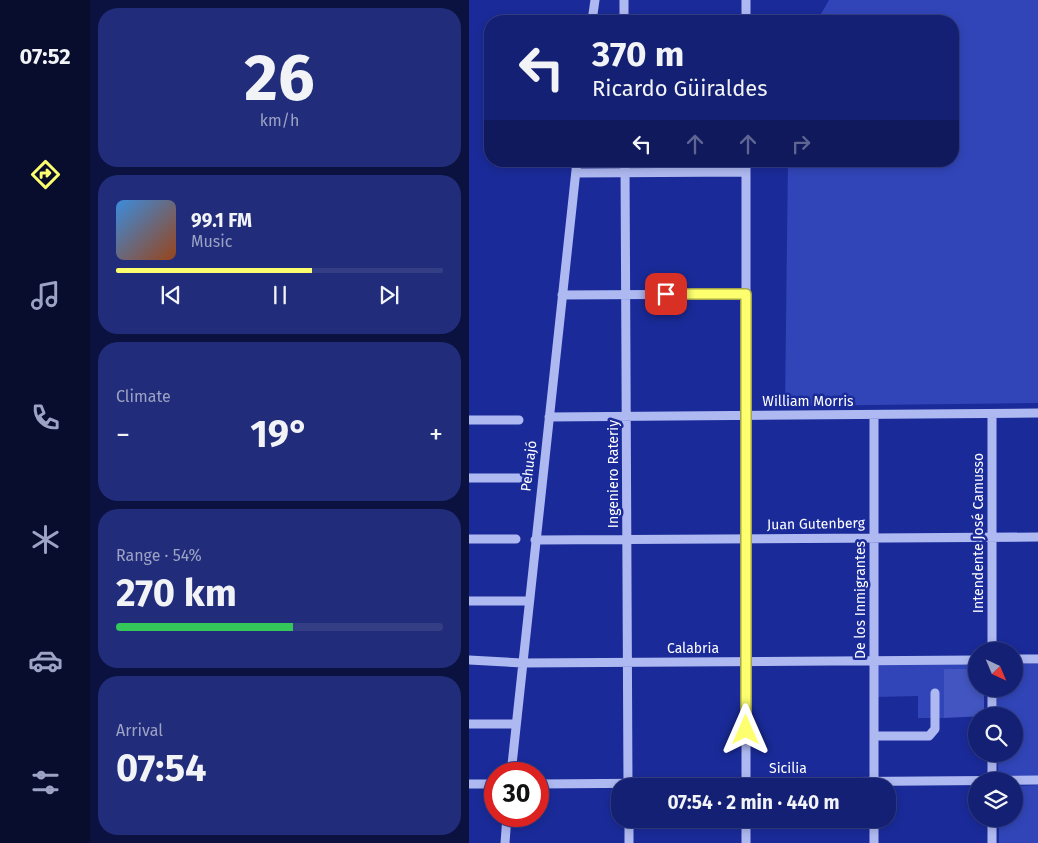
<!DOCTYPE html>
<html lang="en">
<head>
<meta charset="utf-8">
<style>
	:root { --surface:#142073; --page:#212d7b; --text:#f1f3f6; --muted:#9da3c4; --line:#333e85; --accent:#fdff6f }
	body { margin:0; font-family:"Fira Sans",sans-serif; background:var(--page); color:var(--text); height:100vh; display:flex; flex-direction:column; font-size:19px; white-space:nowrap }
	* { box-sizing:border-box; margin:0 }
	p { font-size:16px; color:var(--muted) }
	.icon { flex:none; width:28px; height:28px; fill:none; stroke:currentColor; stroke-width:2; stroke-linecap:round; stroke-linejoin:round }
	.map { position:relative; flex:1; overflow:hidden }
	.panel { display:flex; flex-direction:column; gap:8px; padding:8px; background:#0b123f; width:379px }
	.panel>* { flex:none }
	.top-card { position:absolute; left:15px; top:15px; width:475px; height:152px; border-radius:20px; box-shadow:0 2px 8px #0003,0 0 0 1px var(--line); background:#142073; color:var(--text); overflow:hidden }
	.needle { width:32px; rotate:136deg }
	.tools { position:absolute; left:499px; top:642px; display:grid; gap:10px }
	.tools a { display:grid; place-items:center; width:55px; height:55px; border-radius:50%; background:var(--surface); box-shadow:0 2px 8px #0003,0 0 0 1px var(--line); font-size:25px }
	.speed { position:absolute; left:15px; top:762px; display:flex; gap:10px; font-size:25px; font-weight:700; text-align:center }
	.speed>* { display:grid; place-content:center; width:65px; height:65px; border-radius:50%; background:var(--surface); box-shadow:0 2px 8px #0003,0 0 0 1px var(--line); line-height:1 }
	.speed .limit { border:8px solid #d22; background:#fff; color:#111 }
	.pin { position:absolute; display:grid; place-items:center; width:42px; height:42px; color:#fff; margin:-21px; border-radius:10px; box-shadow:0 2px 8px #0006 }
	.me { position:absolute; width:55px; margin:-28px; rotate:0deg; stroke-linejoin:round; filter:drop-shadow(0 0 4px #0008) }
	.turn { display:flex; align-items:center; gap:18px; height:105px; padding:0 25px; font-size:22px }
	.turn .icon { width:65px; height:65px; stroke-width:2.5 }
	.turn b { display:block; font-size:35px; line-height:42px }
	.lanes { display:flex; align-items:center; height:48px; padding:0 25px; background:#0003; justify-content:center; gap:25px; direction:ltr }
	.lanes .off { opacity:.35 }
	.big { font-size:38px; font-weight:700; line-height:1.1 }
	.panel .widget { flex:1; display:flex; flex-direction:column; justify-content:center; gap:8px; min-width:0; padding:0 18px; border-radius:20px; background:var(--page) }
	.panel .dial { align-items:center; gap:0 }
	.dial b { font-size:65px; line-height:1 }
	.song { display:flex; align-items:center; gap:15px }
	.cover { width:60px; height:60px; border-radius:8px; background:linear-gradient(135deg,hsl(210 70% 55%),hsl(20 70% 35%)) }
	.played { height:5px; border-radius:2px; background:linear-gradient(90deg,var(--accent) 60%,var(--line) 60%) }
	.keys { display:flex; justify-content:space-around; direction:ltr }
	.heat { display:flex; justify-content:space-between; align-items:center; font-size:28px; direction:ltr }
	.charge { height:8px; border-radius:4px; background:linear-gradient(90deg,#34c759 54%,var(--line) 0) }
	.trip { position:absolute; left:142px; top:778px; width:285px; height:50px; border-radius:20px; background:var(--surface); box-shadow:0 2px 8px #0003,0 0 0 1px var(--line); font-weight:700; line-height:50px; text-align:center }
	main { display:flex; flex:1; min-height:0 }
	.dock { display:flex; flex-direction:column; width:90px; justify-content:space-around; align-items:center; background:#080d2e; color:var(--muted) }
	.dock .icon { width:35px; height:35px }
	.dock .current { color:var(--accent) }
	.dock b { font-size:22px; color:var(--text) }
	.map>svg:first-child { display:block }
	.green { fill:#3145b8 }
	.building { fill:#4355c0 }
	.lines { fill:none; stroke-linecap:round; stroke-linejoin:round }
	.minor { stroke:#afb9f1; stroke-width:9 }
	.route-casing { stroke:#a4a648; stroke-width:12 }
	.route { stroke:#fdff6f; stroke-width:9 }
	.labels { text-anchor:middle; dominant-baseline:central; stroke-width:5; stroke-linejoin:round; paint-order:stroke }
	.street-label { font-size:14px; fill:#fff; stroke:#1a2b99 }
</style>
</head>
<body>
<main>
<nav class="dock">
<b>07:52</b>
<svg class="icon current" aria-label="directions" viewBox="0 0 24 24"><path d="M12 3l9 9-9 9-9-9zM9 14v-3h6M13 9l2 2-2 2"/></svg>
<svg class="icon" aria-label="music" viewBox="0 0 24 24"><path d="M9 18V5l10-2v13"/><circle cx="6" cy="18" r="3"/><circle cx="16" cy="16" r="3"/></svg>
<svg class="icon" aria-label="phone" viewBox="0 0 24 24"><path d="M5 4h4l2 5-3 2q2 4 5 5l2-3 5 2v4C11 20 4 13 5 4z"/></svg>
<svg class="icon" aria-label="climate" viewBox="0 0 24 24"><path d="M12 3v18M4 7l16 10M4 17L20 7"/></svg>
<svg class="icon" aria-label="car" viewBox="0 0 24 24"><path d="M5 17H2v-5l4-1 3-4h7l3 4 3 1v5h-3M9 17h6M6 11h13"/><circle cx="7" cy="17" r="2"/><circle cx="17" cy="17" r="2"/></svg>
<svg class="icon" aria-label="filters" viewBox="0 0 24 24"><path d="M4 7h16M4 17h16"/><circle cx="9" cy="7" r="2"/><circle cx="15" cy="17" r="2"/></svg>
</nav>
<section class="panel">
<div class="widget dial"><b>26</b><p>km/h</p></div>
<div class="widget">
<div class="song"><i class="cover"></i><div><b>99.1 FM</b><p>Music</p></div></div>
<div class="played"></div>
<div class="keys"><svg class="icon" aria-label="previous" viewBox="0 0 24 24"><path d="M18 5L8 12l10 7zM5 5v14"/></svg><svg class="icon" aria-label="pause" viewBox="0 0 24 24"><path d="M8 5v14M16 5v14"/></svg><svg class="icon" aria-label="next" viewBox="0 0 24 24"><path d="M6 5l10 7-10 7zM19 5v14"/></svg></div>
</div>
<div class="widget"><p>Climate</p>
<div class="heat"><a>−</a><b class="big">19°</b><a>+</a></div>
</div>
<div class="widget"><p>Range · 54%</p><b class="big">270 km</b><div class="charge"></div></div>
<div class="widget"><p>Arrival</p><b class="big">07:54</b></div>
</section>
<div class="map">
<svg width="570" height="843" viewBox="0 0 570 843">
	<rect width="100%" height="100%" fill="#1a2b99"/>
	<path class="green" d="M360 0H569V403L316 406 319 161H484V21H348Z
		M410 664H508L507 669H475V718H449V696L407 697V666Z
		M545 664H569V777L530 776 529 775V754H545V716H528V689H545Z
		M569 785V843H530V819H545V786Z"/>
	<path class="building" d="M475 669H508V689H515V716L475 718Z"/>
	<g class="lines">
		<path class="minor" d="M155 0V21
			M277 0V21
			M123 21 126 0
			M156 161 159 786
			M277 161V786
			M107 173 277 172
			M93 295 277 294
			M405 415V786
			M80 417 570 413
			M0 420H50
			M0 478H51
			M0 539H47
			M66 540 570 537
			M0 601H59
			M523 651V414
			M545 659H570
			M0 660 53 663 508 660
			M523 716V689
			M0 724H47
			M405 736H460L466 729V693
			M42 774 108 161
			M523 781V754
			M0 784H26
			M69 784 570 780
			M160 819V843
			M277 819V843
			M405 819V843
			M36 843 38 816
			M523 843V819"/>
	</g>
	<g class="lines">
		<defs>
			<path id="route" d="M197 294H277V730"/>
		</defs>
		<use href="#route" class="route-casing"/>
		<use href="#route" class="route"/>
	</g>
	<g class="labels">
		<g class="street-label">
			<text x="339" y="401">William Morris</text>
			<text transform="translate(60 466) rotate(-83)">Pehuajó</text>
			<text transform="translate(144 474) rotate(-90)">Ingeniero Rateriy</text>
			<text transform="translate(347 524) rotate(-1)">Juan Gutenberg</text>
			<text transform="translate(509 533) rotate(-90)">Intendente José Camusso</text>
			<text transform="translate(391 600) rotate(-90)">De los Inmigrantes</text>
			<text x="224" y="648">Calabria</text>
			<text x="319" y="768">Sicilia</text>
		</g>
	</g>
</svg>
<div class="tools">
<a><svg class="needle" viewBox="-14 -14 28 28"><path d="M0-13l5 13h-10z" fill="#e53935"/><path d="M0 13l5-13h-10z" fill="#9da3c4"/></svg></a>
<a><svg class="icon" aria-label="search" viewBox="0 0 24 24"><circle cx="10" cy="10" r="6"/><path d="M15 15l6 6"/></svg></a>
<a><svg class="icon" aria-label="layers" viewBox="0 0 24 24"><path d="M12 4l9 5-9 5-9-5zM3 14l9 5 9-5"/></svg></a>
</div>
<div class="speed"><div class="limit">30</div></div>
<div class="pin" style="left:197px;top:294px;background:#d93025"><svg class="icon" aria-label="arrive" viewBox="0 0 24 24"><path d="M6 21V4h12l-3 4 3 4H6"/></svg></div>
<svg class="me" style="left:277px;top:730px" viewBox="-20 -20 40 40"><path d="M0-17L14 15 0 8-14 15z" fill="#fdff6f" stroke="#fff" stroke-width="4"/></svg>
<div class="trip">07:54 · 2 min · 440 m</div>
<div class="top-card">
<div class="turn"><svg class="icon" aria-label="left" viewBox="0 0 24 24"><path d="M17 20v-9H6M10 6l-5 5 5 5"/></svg><div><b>370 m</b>Ricardo Güiraldes</div></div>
<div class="lanes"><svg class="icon" aria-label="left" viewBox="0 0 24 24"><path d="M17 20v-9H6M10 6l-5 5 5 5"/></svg><svg class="icon off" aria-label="ahead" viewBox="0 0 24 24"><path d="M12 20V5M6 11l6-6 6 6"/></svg><svg class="icon off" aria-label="ahead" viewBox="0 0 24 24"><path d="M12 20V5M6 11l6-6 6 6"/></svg><svg class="icon off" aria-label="right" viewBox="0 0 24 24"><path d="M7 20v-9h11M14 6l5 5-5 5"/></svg></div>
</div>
</div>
</main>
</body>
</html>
